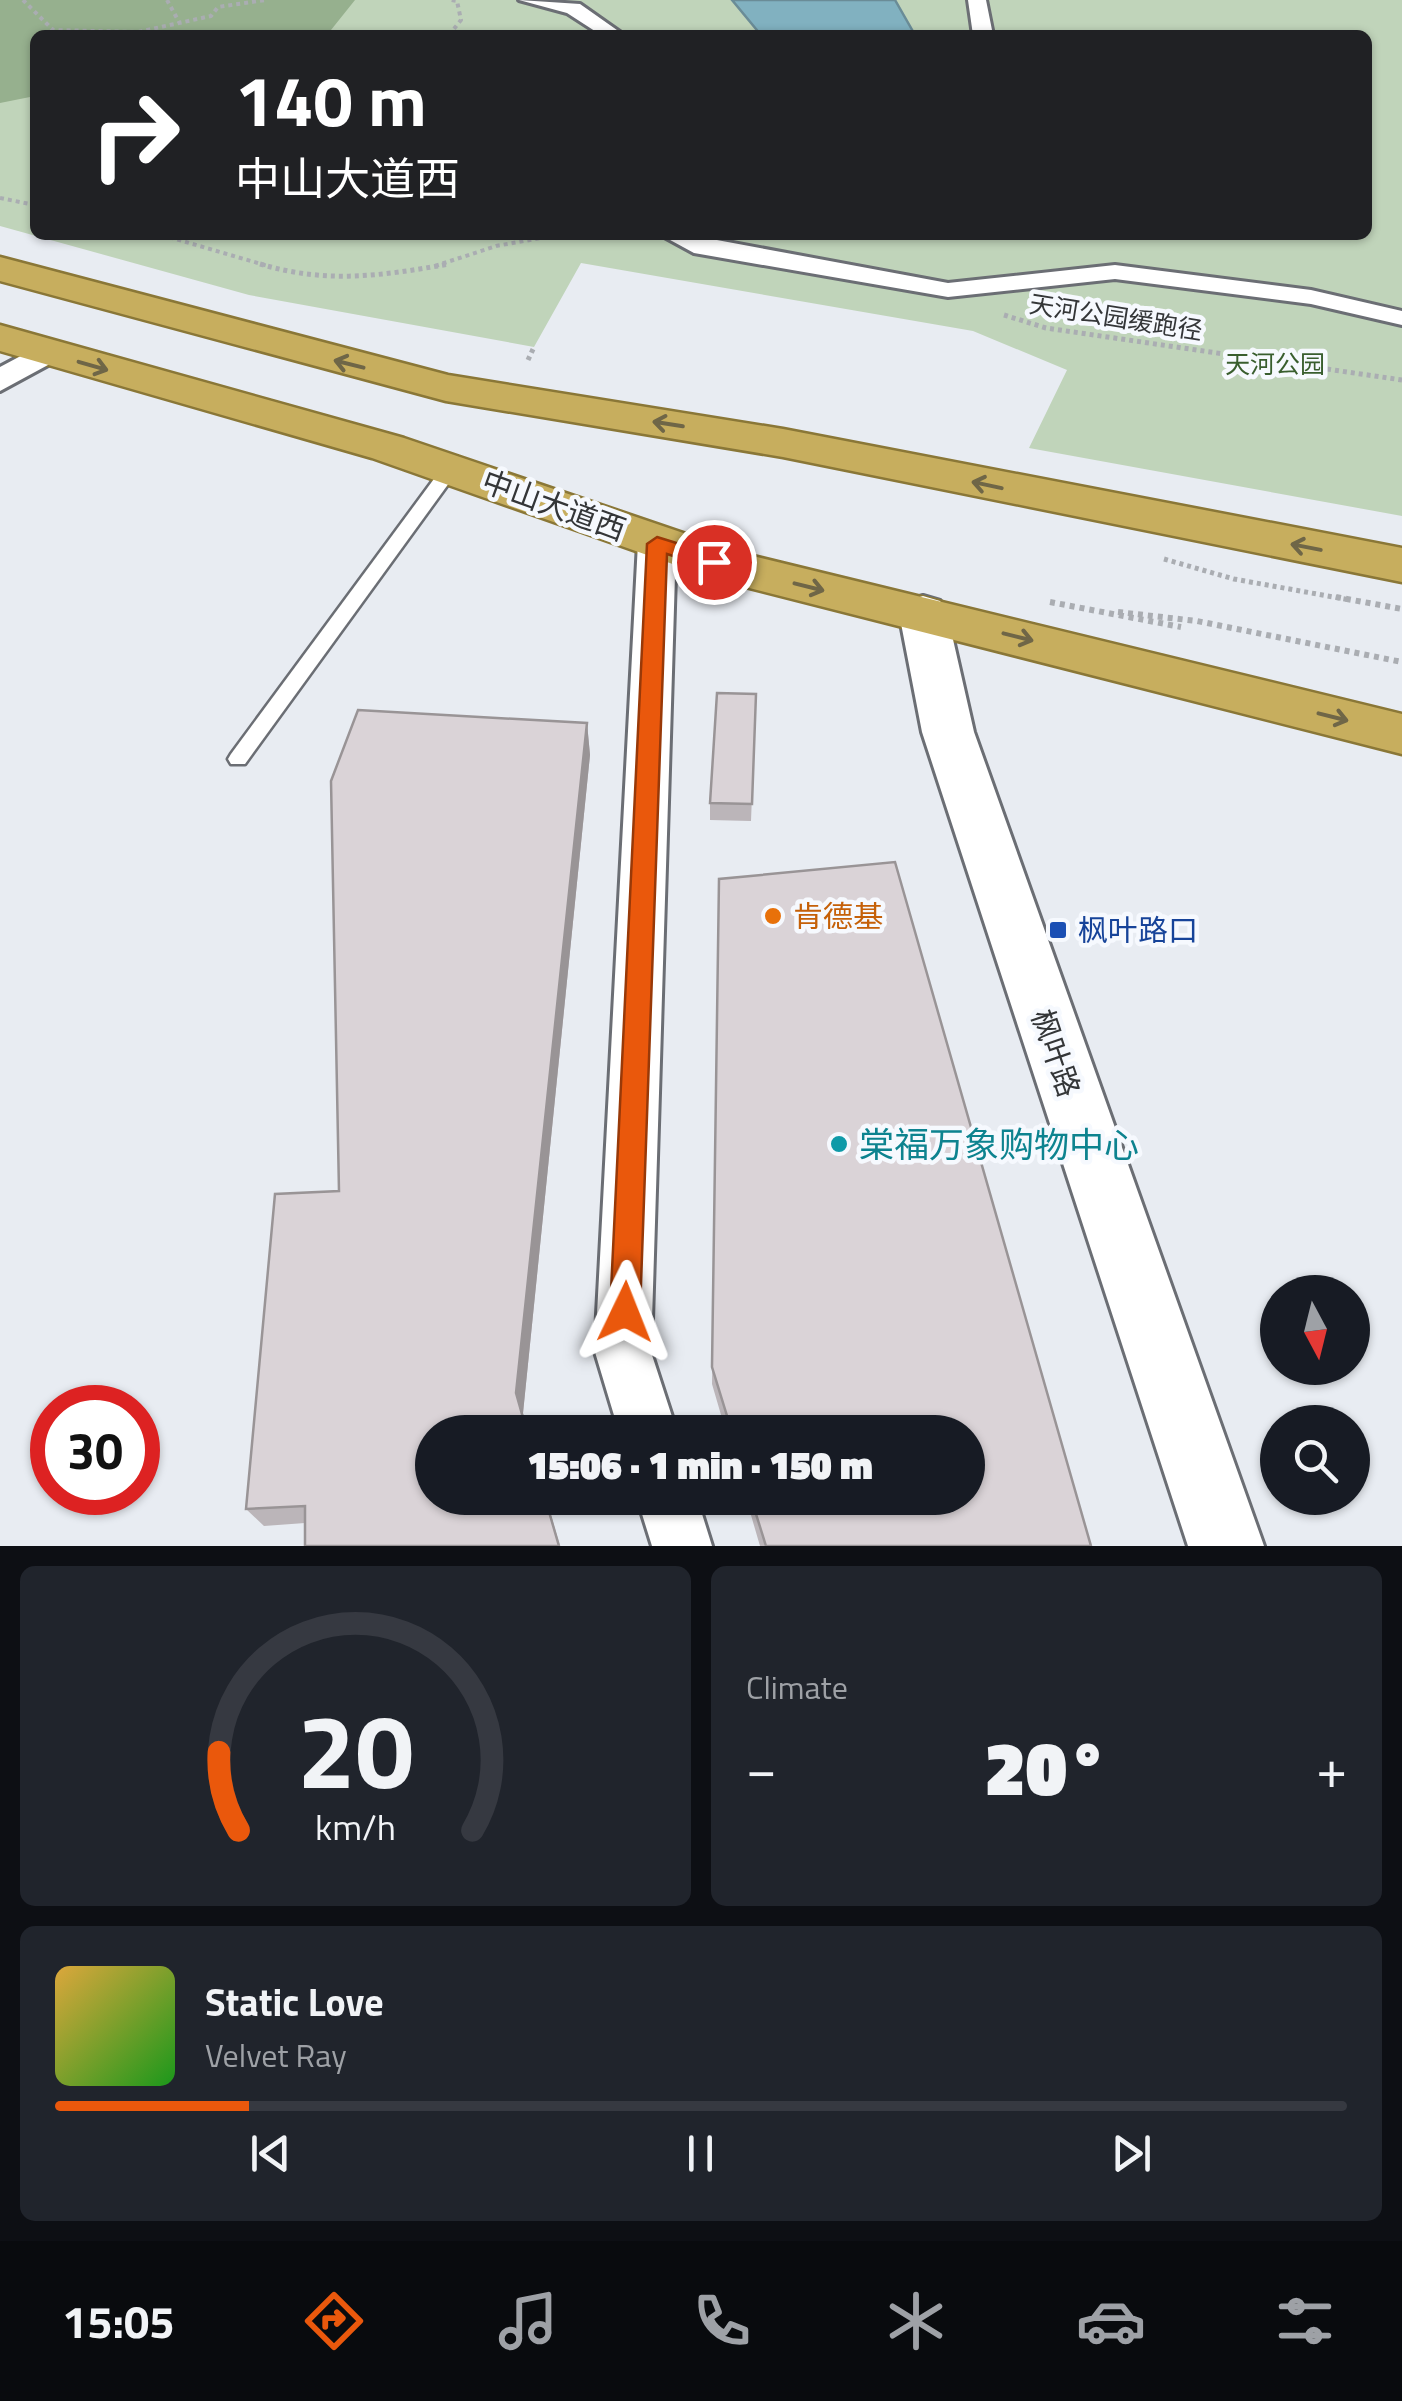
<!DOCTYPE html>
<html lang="en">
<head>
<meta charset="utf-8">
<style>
	:root { --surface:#171b24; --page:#20242c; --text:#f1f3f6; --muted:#9ea1a6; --line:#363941; --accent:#ea580c }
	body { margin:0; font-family:"Titillium Web","Noto Sans SC",sans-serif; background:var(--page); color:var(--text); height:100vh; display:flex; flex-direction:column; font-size:38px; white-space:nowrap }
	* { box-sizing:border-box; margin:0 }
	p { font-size:32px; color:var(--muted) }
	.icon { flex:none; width:55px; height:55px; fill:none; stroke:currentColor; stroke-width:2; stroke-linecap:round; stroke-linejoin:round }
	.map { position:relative; height:1546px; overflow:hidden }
	.side { display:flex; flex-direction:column; gap:20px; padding:20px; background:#0d0f14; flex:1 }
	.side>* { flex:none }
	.banner { position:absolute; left:30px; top:30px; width:1342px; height:210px; border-radius:15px; box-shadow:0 2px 8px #0004; background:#202124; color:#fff; overflow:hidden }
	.needle { width:65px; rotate:173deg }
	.tools { position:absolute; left:1260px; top:1275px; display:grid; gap:20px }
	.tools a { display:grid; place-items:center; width:110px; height:110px; border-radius:50%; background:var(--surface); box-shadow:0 2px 8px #0004; font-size:50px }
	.speed { position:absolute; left:30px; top:1385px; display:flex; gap:20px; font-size:50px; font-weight:700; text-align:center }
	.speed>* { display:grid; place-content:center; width:130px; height:130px; border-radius:50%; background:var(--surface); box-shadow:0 2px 8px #0004; line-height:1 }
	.speed .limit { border:15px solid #d22; background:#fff; color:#111 }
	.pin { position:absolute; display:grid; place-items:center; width:85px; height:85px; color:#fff; margin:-42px; border:5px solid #fff; border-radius:50%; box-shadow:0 2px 10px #0007 }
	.me { position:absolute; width:110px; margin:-55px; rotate:2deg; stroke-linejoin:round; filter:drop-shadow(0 0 8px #0008) }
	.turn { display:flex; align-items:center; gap:35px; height:210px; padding:0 40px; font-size:45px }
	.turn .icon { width:130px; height:130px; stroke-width:2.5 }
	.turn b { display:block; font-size:70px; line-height:85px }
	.big { font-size:75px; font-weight:800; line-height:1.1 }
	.side .tile { flex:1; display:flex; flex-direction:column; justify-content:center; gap:15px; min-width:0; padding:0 35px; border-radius:15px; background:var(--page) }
	.side .dial { align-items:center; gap:0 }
	.dial svg { height:260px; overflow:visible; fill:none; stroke:var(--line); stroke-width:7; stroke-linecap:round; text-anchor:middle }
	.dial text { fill:var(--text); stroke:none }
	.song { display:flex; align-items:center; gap:30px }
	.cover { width:120px; height:120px; border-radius:15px; background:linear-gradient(135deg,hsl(40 70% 55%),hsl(120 70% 35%)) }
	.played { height:10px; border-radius:5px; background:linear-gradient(90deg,var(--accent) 15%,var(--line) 15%) }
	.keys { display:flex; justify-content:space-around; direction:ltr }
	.heat { display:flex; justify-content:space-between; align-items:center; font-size:55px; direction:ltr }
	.side .tiles { flex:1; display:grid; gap:20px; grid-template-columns:1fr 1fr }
	.tile:last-child { grid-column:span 2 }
	.trip { position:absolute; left:415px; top:1415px; width:570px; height:100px; border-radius:50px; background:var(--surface); box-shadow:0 2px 8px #0004; font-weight:800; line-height:100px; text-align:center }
	.dock { display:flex; height:160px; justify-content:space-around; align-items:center; background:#090b0e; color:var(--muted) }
	.dock .icon { width:70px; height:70px }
	.dock .selected { color:var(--accent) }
	.dock b { font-size:45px; color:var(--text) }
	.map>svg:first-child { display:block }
	.green { fill:#c0d4ba; fill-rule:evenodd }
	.forest { fill:#96b08e }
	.water { fill:#81b1c0; stroke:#6a8c97; stroke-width:2.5 }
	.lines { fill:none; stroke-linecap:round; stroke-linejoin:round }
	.service-casing { stroke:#6b6e74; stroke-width:5 }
	.pedestrian-casing { stroke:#6b6e74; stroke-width:6 }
	.minor-casing { stroke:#6b6e74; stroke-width:6 }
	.tertiary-casing { stroke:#6b6e74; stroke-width:6 }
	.trunk-casing { stroke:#8a7737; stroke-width:5 }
	.path-far2 { stroke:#aaadb2; stroke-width:4; stroke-dasharray:4 4; stroke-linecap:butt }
	.path-far1 { stroke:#aaadb2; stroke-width:5; stroke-dasharray:4 4; stroke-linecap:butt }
	.path { stroke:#aaadb2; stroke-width:6; stroke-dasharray:5 5; stroke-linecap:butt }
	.service { fill:#fff; fill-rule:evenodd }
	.pedestrian { fill:#fff; fill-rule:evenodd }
	.minor { fill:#fff; fill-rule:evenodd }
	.tertiary { fill:#fff; fill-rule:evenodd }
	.trunk { fill:#c7ae5e; fill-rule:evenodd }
	.wall { fill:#bbb5b9 }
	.shaded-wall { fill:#999496 }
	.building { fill:#dad3d7; stroke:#999496; stroke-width:2.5 }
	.oneway { stroke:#6f6647 }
	.route { fill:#ea580c; stroke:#983908; stroke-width:2.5 }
	.food-dot { fill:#e8710a; stroke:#f6f9fe; stroke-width:4 }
	.transit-dot { fill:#1a4fb4; stroke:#f6f9fe; stroke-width:4 }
	.culture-dot { fill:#0f9aa8; stroke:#f6f9fe; stroke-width:4 }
	.labels { text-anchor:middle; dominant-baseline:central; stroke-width:9; stroke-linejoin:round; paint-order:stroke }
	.far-street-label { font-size:25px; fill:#343638; stroke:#f6f9fe }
	.far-park-label { font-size:25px; fill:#395e2e; stroke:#f6f9fe }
	.street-label { font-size:30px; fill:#343638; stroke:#f6f9fe }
	.food-label { font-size:30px; fill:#c56008; stroke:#f6f9fe; text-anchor:start }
	.transit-label { font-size:30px; fill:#164399; stroke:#f6f9fe; text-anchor:start }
	.near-culture-label { font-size:35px; fill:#0d838f; stroke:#f6f9fe; text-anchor:start }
</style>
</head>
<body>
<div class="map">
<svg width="1402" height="1546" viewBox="0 0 1402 1546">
	<rect width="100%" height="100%" fill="#e8ecf2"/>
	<path class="green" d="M0 0H1402V516L1029 448 1067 370 973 331 581 263 534 347 249 295 0 226ZM35 35H1368V235H35Z"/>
	<path class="forest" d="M0 0H355L327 35H35V96L0 103Z"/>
	<path class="water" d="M732 0H895L915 35H761Z"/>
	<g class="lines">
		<defs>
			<path id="service" d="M451 463 457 464V472L245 764H231L228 759 231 754 445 464Z"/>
			<path id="pedestrian" d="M519 0 580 4 624 35H601L567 13Z
				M968 0H986L993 35H973Z
				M661 235H690L948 283 1115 265 1311 290 1402 311V325L1311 304 1115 279 948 297 694 253Z"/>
			<path id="minor" d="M47 342 63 352 59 359 0 391V367Z
				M657 530 670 534 676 543 651 1352 677 1432H619L595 1352 638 543 644 534Z
				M637 1498H697L712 1546H652Z"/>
			<path id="tertiary" d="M923 596 940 601 947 613 974 732 1264 1546H1188L922 732 899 613 906 601Z"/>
			<path id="trunk" d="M0 257 448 375 783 429 1402 548V582L783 457 446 401 0 281Z
				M0 325 404 438 745 554 1402 714V754L718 580 372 458 0 351Z"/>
		</defs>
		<use href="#service" class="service-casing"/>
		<use href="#pedestrian" class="pedestrian-casing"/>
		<use href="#minor" class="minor-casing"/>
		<use href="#tertiary" class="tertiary-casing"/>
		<use href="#trunk" class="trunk-casing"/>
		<path class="path-far2" d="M23 0 53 30 138 32 211 16 218 7 265 0
			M167 0 179 22
			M449 35 461 20 457 1 451 0
			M0 198 35 205
			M162 235 268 266
			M606 235H645
			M435 266 496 246 558 235"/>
		<path class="path-far1" d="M260 264C327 284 381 276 449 264
			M1004 315 1046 328 1402 380
			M528 360 534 347
			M1164 559 1234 579 1350 600"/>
		<path class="path" d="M1336 597 1402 609
			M1050 602 1181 627
			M1118 612 1197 621 1402 662"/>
		<use href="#service" class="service"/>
		<use href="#pedestrian" class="pedestrian"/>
		<use href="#minor" class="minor"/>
		<use href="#tertiary" class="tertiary"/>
		<use href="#trunk" class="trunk"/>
	</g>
	<path class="wall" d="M756 694 751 821 710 820V803Z
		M587 723 590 755 523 1413 432 1498H546L560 1546 305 1523 264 1526 246 1509Z
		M719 903 1091 1546H760L746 1498H968V1432H726L712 1384Z"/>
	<path class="shaded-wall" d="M587 723 590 755 523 1413 527 1432 516 1393Z"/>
	<path class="building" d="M717 693 756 694 752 804 710 803Z
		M358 710 587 723 516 1393 527 1432H432V1498H545L559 1546H305V1506L246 1509 275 1194 339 1191 331 781Z
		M895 862 1091 1546H766L751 1498H968V1432H732L712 1367 719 879Z"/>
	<defs><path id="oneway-shaft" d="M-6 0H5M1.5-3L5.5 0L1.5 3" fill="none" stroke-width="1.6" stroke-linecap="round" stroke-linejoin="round" transform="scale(2.5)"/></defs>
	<g class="oneway">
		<use href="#oneway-shaft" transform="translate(349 364) rotate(-166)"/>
		<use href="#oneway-shaft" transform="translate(93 366) rotate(16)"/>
		<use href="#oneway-shaft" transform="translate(668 424) rotate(-171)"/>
		<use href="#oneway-shaft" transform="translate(987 485) rotate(-168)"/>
		<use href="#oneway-shaft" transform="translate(1306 547) rotate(-169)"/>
		<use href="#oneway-shaft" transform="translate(809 587) rotate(14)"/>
		<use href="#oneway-shaft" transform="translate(1018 637) rotate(14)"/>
		<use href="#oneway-shaft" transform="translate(1333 717) rotate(14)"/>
	</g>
	<path class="route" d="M657 537 722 557 725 562 714 569 667 554 640 1312 635 1323 625 1327 615 1323 610 1312 647 544Z"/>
	<circle class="food-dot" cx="773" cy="916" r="10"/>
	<rect class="transit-dot" x="1048" y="920" width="20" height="20" rx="5"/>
	<circle class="culture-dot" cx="839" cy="1144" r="10"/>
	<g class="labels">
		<g class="far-street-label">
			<text transform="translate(1116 317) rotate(9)">天河公园缓跑径</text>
		</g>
		<g class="far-park-label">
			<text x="1275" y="364">天河公园</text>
		</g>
		<g class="street-label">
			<text transform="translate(554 505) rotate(20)">中山大道西</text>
			<text transform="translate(1056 1053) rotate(71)">枫叶路</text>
		</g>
		<g class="food-label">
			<text x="793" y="916">肯德基</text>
		</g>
		<g class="transit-label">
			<text x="1078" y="930">枫叶路口</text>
		</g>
		<g class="near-culture-label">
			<text x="859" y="1144">棠福万象购物中心</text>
		</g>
	</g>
</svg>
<div class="tools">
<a><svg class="needle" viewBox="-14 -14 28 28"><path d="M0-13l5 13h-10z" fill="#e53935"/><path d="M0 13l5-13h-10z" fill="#9ea1a6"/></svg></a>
<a><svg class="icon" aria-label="search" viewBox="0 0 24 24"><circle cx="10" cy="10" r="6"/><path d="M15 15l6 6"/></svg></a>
</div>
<div class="speed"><div class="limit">30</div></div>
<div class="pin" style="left:714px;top:562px;background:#d93025"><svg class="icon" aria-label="arrive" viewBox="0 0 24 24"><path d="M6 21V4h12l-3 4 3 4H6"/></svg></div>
<svg class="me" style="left:625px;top:1312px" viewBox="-20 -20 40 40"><path d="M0-17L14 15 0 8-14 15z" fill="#ea580c" stroke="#fff" stroke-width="4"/></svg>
<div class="trip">15:06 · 1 min · 150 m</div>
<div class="banner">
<div class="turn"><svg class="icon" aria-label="right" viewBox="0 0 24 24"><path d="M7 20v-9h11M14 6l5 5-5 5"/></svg><div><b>140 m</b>中山大道西</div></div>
</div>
</div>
<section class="side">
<div class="tiles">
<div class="tile dial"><svg viewBox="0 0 100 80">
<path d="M14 69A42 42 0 1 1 86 69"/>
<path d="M14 69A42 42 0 0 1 8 45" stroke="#ea580c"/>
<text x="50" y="56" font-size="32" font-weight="700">20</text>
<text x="50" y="72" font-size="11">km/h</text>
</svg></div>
<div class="tile"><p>Climate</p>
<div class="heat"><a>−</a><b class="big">20°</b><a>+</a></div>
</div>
<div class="tile">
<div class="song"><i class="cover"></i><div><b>Static Love</b><p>Velvet Ray</p></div></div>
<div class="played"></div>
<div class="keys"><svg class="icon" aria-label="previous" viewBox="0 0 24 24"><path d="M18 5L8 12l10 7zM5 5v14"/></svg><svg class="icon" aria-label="pause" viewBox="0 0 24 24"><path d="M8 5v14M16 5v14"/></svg><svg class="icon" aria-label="next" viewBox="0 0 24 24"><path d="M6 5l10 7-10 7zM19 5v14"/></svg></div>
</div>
</div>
</section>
<nav class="dock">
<b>15:05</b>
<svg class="icon selected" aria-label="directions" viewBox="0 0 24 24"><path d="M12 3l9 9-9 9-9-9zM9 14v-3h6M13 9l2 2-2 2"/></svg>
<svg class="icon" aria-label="music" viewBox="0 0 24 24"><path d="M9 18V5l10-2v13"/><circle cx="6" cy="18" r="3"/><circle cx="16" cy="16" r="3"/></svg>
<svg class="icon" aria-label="phone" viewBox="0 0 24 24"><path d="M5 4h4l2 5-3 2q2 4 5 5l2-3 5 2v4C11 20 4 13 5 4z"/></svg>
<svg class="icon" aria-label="climate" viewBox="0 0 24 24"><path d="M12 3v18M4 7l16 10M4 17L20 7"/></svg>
<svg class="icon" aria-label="car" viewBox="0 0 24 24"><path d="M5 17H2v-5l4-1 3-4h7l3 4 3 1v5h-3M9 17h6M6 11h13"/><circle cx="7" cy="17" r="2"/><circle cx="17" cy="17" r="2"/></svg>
<svg class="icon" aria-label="filters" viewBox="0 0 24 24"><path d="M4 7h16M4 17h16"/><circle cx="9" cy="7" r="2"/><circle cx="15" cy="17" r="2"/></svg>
</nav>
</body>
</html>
